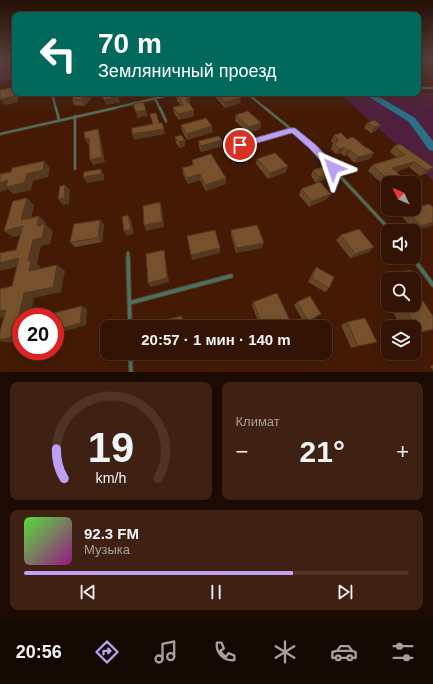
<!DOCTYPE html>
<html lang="ru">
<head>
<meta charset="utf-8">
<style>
	:root { --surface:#331404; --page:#3e2113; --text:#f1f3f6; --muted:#a99e9a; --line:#4e3326; --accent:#bca0f2 }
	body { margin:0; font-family:Helvetica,sans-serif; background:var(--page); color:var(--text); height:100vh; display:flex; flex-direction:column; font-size:15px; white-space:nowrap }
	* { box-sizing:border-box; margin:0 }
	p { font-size:13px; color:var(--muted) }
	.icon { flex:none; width:22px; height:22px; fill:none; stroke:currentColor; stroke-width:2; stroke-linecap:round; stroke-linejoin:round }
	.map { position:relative; height:372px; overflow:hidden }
	.drawer { display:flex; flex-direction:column; gap:10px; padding:10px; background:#1c0b02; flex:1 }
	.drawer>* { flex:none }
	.top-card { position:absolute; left:12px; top:12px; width:409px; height:84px; border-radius:8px; box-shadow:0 2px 10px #0003,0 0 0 1px var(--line); background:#00695c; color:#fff; overflow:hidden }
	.needle { width:26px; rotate:314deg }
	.controls { position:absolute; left:381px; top:176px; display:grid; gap:8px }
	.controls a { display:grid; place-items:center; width:40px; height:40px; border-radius:8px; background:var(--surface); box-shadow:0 2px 10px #0003,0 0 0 1px var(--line); font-size:20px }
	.speed { position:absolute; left:12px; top:308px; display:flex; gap:8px; font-size:20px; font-weight:700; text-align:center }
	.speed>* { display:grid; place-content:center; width:52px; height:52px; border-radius:50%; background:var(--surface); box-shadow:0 2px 10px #0003,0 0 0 1px var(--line); line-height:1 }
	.speed .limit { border:6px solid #d22; background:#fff; color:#111 }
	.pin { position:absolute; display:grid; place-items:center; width:34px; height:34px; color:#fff; margin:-17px; border:2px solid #fff; border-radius:50%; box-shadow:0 1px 4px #0007 }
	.me { position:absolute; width:44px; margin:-22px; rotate:317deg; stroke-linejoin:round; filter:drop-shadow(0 0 3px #0008) }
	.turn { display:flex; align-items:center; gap:14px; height:84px; padding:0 20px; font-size:18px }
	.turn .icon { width:52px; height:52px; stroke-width:2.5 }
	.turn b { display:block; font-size:28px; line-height:34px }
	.big { font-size:30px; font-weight:800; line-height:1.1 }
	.drawer .tile { flex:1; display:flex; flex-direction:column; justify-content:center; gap:6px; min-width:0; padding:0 14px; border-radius:8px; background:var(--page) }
	.drawer .dial { align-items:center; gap:0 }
	.dial svg { height:104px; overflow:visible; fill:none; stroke:var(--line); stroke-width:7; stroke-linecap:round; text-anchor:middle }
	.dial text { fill:var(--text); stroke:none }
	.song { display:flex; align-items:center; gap:12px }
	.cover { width:48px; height:48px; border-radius:6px; background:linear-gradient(135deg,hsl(110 70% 55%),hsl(310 70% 35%)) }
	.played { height:4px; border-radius:2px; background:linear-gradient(90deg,var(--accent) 70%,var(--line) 70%) }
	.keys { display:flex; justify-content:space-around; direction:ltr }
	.heat { display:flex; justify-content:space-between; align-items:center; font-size:22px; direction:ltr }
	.drawer .tiles { flex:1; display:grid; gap:10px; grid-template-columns:1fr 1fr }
	.tile:last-child { grid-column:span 2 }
	.trip { position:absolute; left:100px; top:320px; width:232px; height:40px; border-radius:8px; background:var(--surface); box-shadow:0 2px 10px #0003,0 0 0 1px var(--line); font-weight:800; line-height:40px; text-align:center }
	.tabs { display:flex; height:64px; justify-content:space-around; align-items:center; background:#140802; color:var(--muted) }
	.tabs .icon { width:28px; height:28px }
	.tabs .current { color:var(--accent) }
	.tabs b { font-size:18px; color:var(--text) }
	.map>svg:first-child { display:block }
	.green { fill:#4f203d }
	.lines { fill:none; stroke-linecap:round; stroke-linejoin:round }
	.river { fill:#2a7088; fill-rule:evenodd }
	.service-far3-casing { stroke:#5f3724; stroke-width:3 }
	.service-far2-casing { stroke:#5f3724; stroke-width:3.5 }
	.service-far1-casing { stroke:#5f3724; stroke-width:4.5 }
	.service-casing { stroke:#5f3724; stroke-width:5.5 }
	.service-far3 { stroke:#477360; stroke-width:1.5 }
	.service-far2 { stroke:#477360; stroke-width:2 }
	.service-far1 { stroke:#477360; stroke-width:2.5 }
	.service { stroke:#477360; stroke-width:3.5 }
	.wall { fill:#654626 }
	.shaded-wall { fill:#53391f }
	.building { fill:#76512c; stroke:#53391f }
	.route { fill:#bca0f2; stroke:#7a689d }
</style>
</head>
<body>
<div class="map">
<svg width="433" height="372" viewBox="0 0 433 372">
	<rect width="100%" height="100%" fill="#441a05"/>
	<path class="green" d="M0 59H15V78L0 82Z
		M341 93H433V181L408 155 353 106Z"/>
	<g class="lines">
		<path class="river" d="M363 93H373L415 118 433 141V151L429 150 409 122Z"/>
		<defs>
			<path id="service-far3" d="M418 88H433
				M52 93 56 109
				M247 93 266 109
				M155 98 160 109
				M110 109 178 93"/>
			<path id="service-far2" d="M56 108 59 120
				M160 108 166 121
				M265 108 313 147 338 174
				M75 116V169
				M0 134 115 108
				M226 149 292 130"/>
			<path id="service-far1" d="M337 173 391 231
				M128 253V259
				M412 257 414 259"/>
			<path id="service" d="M128 258 130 327
				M413 258 433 285
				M129 303 231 276
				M130 353 131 372"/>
		</defs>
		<use href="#service-far3" class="service-far3-casing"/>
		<use href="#service-far2" class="service-far2-casing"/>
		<use href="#service-far1" class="service-far1-casing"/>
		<use href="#service" class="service-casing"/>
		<use href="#service-far3" class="service-far3"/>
		<use href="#service-far2" class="service-far2"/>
		<use href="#service-far1" class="service-far1"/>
		<use href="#service" class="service"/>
	</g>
	<path class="wall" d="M89 93 91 99 84 106 74 105 72 99Z
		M214 93H236L240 103 225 108 214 96Z
		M176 95 190 103 189 104 194 110V116L179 120 174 113 173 107 181 105 177 101Z
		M236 115 261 123 260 129 248 133 235 121Z
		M367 123 381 125 377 130 371 133 364 128Z
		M181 125 213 132 187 140 182 131Z
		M334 135 347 139 374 153 370 159 354 163 347 155 344 156 341 153 336 154 331 149 333 143 331 141Z
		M175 137 185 146 180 148 176 143Z
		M198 141 222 146 201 152 199 147Z
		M394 146 433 167 427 173 420 176 409 167 396 172 409 183H388V189L368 171 372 165 397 158 390 152Z
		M257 159 286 172 268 179 256 164Z
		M192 160 226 178V184L206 191 200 180 188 184 183 174 182 168 192 165Z
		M313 170 329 174 326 179 316 183 311 176Z
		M301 189 327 199 309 207 299 195Z
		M388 196V209L381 202 386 197Z
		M407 211 433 225 415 231 401 216Z
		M100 220 104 225 102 242 75 247 70 242Z
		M231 230 262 248 236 253 231 235Z
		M341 235 369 252 350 258 336 240Z
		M316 267 329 288 325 292 308 282 313 272Z
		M410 270 419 282 414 285V279H391L389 277 396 273Z
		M253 302 293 327H260L252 305Z
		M297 302 317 317 304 323 294 305Z
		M403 305 433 330 414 334V327H401L392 310Z
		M347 322 377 342 351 348 341 325Z
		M433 365V370L430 366Z"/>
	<path class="shaded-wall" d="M15 87V93H19L18 102 5 105 0 99Z
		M89 93 91 99 84 106 81 100Z
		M118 96 120 102 106 105 104 100Z
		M190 98V103L186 104V99Z
		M241 98 240 103 225 108V102Z
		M146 110 148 116 137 118 136 112Z
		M194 110V116L179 120 178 114Z
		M261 123 260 129 248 133 249 127Z
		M381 125 377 130 371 133 374 127Z
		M212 126 213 132 187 140V134Z
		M98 129 100 135 105 162 93 165 90 160Z
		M164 129 165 134 134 140 132 134Z
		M89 138 92 144 88 145 85 139Z
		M185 140V146L180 148 179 142Z
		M222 140V146L201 152V146Z
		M344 147 341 153 336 154 339 149Z
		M348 150H350L347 155 344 156Z
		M374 153 370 159 354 163 358 157Z
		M44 161 50 168 48 177 33 181 31 190 13 194 8 189 0 192V183L27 174Z
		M414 162 409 167 387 174 392 168Z
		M288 166 286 172 268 179 270 173Z
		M433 168 427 173 420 176 426 170Z
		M101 169 104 175V180L87 183 83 177Z
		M200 174V180L188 184 187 178Z
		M329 174 326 179 316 183 319 177Z
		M226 178V184L206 191 205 185Z
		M65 185 70 190 69 204 63 205 58 199Z
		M331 194 327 199 309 207 312 201Z
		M27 198 34 205 29 227 21 220Z
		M160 202 162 208 164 227 146 231 144 225Z
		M128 215 131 220 134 234 127 236 124 231Z
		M39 216 46 223V225L53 231 50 244 41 246 37 264 40 266 38 277 29 271 28 261 33 240 37 226Z
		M100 220 104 225 102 242 98 238Z
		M433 222V225L415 231 421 226Z
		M23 226 31 233 13 237 4 231Z
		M264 243 262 248 236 253V248Z
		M374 247 369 252 350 258 355 254Z
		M220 248V253L192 260 191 255Z
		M164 250 165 254 169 282 151 287 148 283Z
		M19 258 28 264 0 271V263Z
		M57 265 65 271 61 292 34 298 30 317H21V340L10 343 0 341V340L24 293Z
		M82 306 87 309 86 325 55 334V330Z
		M6 310 17 314 0 318V311Z
		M182 316 183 319 184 327H183Z"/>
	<path class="building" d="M15 87V96L0 99V90Z
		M78 93H89L81 100 72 99Z
		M107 93H116L118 96 104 100 101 94Z
		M186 93 190 98 186 99 194 110 178 114 173 107 184 105 176 95Z
		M216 93H236L241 98 225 102Z
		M143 102 146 110 136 112 133 104Z
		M248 111 261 123 249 127 236 115Z
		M156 113 159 123H162L164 129 132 134V128L153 124 150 114Z
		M206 118 212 126 187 134 181 125Z
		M374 120 381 125 374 127 367 123Z
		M98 129 102 157 90 160 89 138 85 139 84 132Z
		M341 133 347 139 353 137 366 148H368L374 153 358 157 350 150H348L344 147 339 149 334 143 338 142 336 140H339L334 135Z
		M181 135 185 140 179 142 175 137Z
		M219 136 222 140 201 146 198 141Z
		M400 144 433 167V168L426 170 414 162 392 168 409 183H392L372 165 405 155 394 146Z
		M275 153 288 166 270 173 257 159Z
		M211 154 226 178 205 185 200 174 187 178 182 168 194 165 192 160Z
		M44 161 43 170 27 174 24 183 6 187 8 180 0 183V174L11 172 12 168Z
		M323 167 329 174 319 177 313 170Z
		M101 169V174L83 177 84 172Z
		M320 182 331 194 312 201 301 189Z
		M65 185 64 198 58 199 60 186Z
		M27 198 21 220 39 216 37 226 45 224 42 238 33 240 28 261 31 260 29 271 57 265 53 287 24 293 14 336 0 340V331L6 310 0 311V289L12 286 19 258 0 263V253L16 250 23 226 4 231 13 201Z
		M160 202 162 222 144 225 143 206Z
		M429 204 433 207V222L421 226 407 211 414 209V208Z
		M128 215 131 229 124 231 122 217Z
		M100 220 98 238 70 242 74 224Z
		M257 225 264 243 236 248 231 230Z
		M359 229 374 247 355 254 341 235Z
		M215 230 220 248 191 255 187 236Z
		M164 250 167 278 148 283 146 254Z
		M316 267 334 277 329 288 312 278Z
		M410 270 419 282 414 284V279H400L396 273Z
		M277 293 293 327H263L253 302Z
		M310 296 321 314 308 321 297 302Z
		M423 301 433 316V329L419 332 403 305H414V303Z
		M82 306 80 323 55 330V317H42V316Z
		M182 316 183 327H152V323Z
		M365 318 377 342 358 346 347 322Z"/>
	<linearGradient id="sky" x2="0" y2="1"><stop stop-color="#250e03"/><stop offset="0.53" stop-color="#563e3b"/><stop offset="1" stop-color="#563e3b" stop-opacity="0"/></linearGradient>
	<rect width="433" height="111" fill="url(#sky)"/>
	<path class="route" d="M290 128H295L316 145 336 166 337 168 336 171H330L310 149 292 133 240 148 236 145 237 143Z"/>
</svg>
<div class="controls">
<a><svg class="needle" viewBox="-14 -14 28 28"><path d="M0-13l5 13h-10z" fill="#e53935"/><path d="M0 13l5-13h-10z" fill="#a99e9a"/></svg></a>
<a><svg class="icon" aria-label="sound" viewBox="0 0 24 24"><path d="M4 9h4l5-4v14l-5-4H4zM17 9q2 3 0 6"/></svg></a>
<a><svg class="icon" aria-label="search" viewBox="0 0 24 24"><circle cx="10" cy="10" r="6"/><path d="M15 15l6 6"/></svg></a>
<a><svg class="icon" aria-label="layers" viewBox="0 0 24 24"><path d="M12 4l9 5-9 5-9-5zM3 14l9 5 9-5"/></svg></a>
</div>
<div class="speed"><div class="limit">20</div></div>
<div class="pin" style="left:240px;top:145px;background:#d93025"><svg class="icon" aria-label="arrive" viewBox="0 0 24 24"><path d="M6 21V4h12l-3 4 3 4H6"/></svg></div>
<svg class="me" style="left:333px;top:168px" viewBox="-20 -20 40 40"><path d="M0-17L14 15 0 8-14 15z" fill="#bca0f2" stroke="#fff" stroke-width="4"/></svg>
<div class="trip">20:57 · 1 мин · 140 m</div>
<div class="top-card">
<div class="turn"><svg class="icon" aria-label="left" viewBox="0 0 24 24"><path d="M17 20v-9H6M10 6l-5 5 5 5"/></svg><div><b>70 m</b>Земляничный проезд</div></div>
</div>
</div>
<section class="drawer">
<div class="tiles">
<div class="tile dial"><svg viewBox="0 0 100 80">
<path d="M14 69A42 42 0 1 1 86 69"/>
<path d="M14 69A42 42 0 0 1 8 46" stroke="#bca0f2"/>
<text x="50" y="56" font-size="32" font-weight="700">19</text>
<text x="50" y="72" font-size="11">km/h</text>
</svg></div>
<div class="tile"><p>Климат</p>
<div class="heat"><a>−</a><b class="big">21°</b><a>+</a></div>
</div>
<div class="tile">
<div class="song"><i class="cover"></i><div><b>92.3 FM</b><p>Музыка</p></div></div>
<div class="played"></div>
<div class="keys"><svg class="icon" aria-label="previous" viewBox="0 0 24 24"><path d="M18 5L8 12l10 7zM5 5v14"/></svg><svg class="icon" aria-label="pause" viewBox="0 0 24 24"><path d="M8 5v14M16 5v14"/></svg><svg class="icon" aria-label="next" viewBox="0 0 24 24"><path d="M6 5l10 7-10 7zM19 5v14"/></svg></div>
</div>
</div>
</section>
<nav class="tabs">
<b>20:56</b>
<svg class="icon current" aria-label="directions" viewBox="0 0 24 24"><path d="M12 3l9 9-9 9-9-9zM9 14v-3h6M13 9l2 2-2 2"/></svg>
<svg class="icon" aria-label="music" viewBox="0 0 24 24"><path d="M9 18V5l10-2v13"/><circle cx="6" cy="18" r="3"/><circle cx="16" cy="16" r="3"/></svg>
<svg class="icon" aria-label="phone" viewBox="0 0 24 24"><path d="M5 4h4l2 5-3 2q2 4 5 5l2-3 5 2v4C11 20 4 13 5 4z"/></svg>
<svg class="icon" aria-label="climate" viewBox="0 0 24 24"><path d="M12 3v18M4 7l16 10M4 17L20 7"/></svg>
<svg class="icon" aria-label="car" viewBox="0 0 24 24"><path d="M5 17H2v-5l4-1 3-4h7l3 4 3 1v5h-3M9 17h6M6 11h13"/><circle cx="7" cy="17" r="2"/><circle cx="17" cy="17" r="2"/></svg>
<svg class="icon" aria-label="filters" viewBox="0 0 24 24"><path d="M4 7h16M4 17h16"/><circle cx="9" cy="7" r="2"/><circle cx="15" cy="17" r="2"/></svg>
</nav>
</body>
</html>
